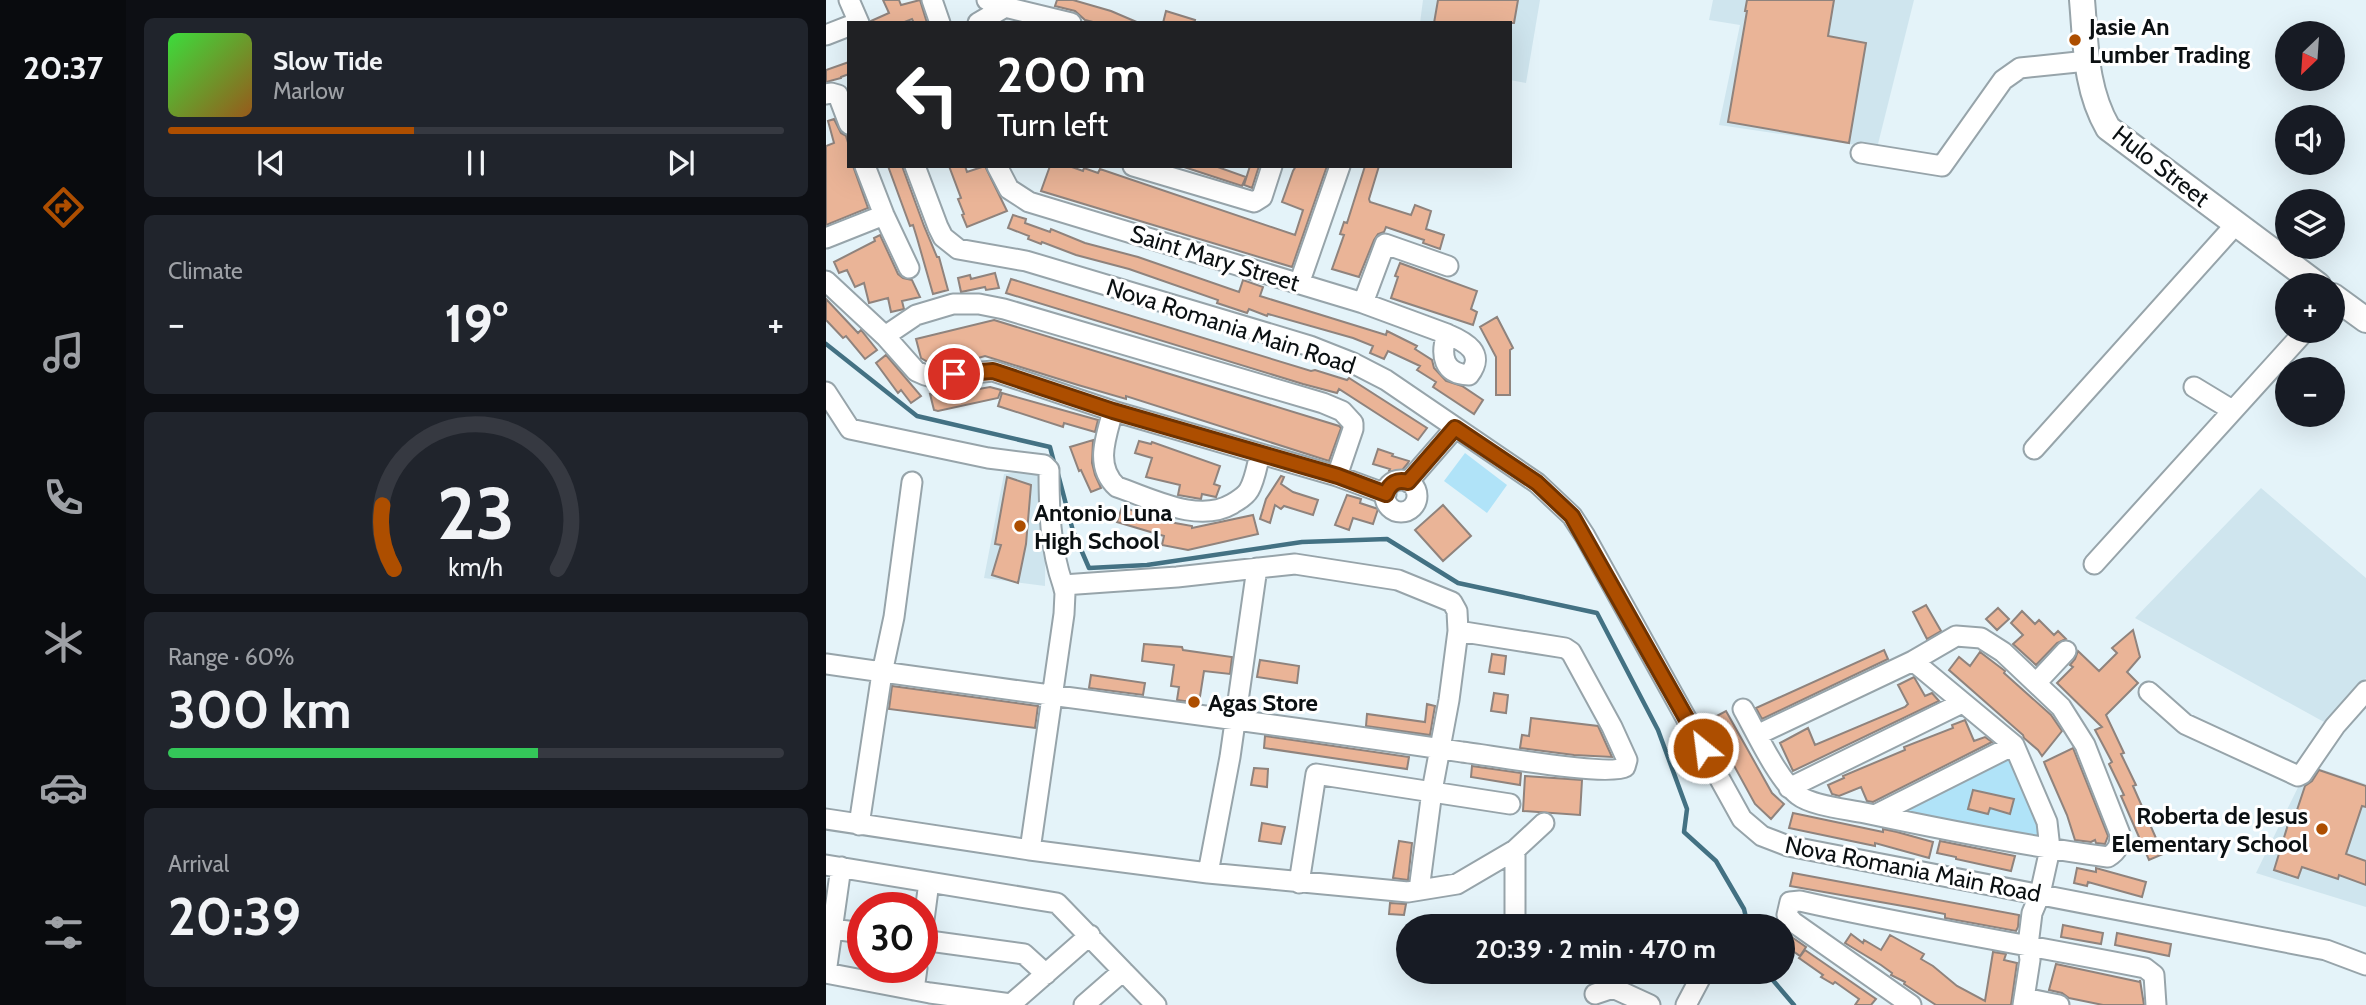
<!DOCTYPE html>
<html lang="en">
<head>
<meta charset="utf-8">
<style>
	:root { --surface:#171b24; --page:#20242c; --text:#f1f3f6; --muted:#9ea1a6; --line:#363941; --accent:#ad4e00 }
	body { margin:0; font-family:Cabin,sans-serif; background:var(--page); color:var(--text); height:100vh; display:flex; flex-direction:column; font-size:26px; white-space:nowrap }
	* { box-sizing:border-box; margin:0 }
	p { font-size:23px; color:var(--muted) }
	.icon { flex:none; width:38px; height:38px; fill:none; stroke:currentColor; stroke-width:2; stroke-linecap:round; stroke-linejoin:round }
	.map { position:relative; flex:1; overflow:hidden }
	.panel { display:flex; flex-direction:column; gap:18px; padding:18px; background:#0d0f14; width:700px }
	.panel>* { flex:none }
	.guide { position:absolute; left:21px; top:21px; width:665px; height:147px; border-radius:0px; box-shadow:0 7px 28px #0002; background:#202124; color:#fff; overflow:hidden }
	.needle { width:46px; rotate:205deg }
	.buttons { position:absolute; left:1449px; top:21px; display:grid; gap:14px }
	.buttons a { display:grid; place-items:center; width:70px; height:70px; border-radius:50%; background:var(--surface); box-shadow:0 7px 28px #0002; font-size:35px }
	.speed { position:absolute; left:21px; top:892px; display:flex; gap:14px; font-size:35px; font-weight:700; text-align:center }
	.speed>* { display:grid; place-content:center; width:91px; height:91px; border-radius:50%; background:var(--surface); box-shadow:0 7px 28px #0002; line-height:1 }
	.speed .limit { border:10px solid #d22; background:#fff; color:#111 }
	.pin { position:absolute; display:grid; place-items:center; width:60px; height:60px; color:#fff; margin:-30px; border:4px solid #fff; border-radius:50%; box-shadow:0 2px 7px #0007 }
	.me { position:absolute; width:77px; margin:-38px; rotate:331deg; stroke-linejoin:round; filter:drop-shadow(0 0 5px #0008) }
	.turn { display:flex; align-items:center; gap:24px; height:147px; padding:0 35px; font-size:32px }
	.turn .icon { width:91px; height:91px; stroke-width:2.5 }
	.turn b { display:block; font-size:49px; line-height:60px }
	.big { font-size:52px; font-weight:800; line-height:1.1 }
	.panel .card { flex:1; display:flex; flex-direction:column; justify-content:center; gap:10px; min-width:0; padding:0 24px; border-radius:10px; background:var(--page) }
	.panel .dial { align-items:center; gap:0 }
	.dial svg { height:182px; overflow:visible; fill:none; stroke:var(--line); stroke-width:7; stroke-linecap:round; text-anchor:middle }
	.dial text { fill:var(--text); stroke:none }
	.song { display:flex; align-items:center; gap:21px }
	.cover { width:84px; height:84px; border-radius:10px; background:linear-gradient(135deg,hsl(120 70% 55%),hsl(30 70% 35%)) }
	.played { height:7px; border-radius:4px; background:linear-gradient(90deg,var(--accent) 40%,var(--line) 40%) }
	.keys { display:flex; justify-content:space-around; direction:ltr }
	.heat { display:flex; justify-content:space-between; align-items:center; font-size:38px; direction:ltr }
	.charge { height:10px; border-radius:5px; background:linear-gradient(90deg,#34c759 60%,var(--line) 0) }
	.trip { position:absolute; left:570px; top:914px; width:399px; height:70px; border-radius:35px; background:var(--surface); box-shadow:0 7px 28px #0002; font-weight:800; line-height:70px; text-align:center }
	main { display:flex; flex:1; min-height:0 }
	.menu { display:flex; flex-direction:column; width:126px; justify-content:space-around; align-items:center; background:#090b0e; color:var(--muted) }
	.menu .icon { width:49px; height:49px }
	.menu .on { color:var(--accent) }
	.menu b { font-size:32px; color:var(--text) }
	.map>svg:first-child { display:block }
	.built { fill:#cfe5ee }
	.green { fill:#b0e3f8 }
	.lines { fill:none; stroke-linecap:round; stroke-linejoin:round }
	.stream { stroke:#437183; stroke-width:4.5 }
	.building { fill:#eab497; stroke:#8f837d; stroke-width:2 }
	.minor-casing { stroke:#97a4aa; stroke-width:23 }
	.major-casing { stroke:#97a4aa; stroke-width:28 }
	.minor { stroke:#fff; stroke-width:19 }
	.major { stroke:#fff; stroke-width:24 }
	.route-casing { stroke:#703300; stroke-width:18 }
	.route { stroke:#ad4e00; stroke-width:12 }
	.poi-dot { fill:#ad4e00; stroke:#fff; stroke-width:2.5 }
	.labels { text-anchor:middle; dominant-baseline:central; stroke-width:6; stroke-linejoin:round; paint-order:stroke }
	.poi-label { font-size:24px; font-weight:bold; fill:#0b1012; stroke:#fff; text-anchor:start }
	.street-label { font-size:24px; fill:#0b1012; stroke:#fff }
</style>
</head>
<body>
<main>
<nav class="menu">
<b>20:37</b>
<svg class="icon on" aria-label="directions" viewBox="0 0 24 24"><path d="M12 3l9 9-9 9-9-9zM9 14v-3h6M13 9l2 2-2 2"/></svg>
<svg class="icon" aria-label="music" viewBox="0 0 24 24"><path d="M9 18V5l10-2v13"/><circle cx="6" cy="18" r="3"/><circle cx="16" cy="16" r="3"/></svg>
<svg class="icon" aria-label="phone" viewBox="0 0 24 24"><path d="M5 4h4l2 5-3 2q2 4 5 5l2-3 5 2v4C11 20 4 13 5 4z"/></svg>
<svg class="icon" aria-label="climate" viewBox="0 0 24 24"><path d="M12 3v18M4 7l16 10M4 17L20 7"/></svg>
<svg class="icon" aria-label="car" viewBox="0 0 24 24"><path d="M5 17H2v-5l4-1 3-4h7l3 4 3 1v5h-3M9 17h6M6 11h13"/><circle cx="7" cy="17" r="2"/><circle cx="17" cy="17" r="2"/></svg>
<svg class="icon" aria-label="filters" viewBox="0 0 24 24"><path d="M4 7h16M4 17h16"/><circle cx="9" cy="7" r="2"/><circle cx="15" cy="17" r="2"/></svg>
</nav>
<section class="panel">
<div class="card">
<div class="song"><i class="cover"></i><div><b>Slow Tide</b><p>Marlow</p></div></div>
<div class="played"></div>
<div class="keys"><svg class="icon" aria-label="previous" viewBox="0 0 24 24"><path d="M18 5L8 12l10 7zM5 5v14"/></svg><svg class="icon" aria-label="pause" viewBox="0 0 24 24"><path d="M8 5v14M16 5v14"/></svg><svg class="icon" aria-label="next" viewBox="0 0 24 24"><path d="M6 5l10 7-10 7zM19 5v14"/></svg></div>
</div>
<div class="card"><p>Climate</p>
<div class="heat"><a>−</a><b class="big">19°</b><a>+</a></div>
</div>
<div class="card dial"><svg viewBox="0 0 100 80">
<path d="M14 69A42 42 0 1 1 86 69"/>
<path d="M14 69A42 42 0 0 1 9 41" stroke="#ad4e00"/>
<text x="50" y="56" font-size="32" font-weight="700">23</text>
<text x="50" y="72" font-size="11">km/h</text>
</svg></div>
<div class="card"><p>Range · 60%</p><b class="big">300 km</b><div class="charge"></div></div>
<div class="card"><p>Arrival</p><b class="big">20:39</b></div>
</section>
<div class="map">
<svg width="1540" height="1005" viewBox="0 0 1540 1005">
	<rect width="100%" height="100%" fill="#e4f3f9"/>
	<path class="built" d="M597 0H714L700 83 684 80V23H594Z
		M887 0H1088L1051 148 893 125 914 25 883 20Z
		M220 469 219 586 158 578 178 474Z
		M1435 488 1540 578V678L1507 715 1498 722 1309 618Z
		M1483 765 1540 784V907L1430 873Z"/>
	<path class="green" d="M639 453 681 485 661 513 618 481Z
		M1187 753 1222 843 1068 812Z"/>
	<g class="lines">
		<path class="stream" d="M0 344 91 416 224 447 229 466
			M232 474 247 531 263 568 321 565 476 542 561 539 632 583 771 613 832 730 861 809 858 832 890 861 918 909 922 926
			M939 971 968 1005"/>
	</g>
	<path class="building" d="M57 0H73L75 5 94 0 101 23H88L86 19 76 23H45V21L63 13Z
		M231 0H247L285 11 313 23H271L259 20 249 11 229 6Z
		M612 0H692L688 23H608Z
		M921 0H1008L1002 36 1040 43 1023 143 902 122 921 11H919Z
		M340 11 369 20 368 23H337Z
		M23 62V74L15 77V78L0 82V70Z
		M8 119 15 133 20 136 23 146V166H27L42 208 0 225V146L8 143 2 121Z
		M62 166H76L98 226 111 257H113L122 290 107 294 91 238 87 225 84 226Z
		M123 166H139L141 172 159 166 181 211 141 227 136 215 138 214 132 199 135 198Z
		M224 166H243L257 171 258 168 272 173 274 169 469 235 477 210 456 202 467 171 470 166H501L466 267 215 191Z
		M355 166H389L420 177 416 186Z
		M424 166H433L426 188 418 185Z
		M539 166H553L543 199 544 202 585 215 589 205 605 211 600 229 618 235 614 249 597 243 598 240 560 227 558 232 552 234 548 240 533 277 506 269 518 235 514 234 518 222 521 223Z
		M187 215 200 219 199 223 224 232 225 229 259 243 312 257 413 292 417 280 437 287 434 296 560 335 561 331 591 346 589 349 606 360 608 368 620 381 636 386 657 400 648 414 607 387 610 382 591 370 594 366 562 351 558 359 544 353 547 346 527 338 442 314 441 316 423 309 421 313 391 303 392 300 303 269 250 255 216 242 215 244 202 239 203 236 182 228Z
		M54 235 72 274 77 278 86 280 94 297 76 301 78 309 65 312 62 298 43 303 38 283 29 287 21 270 13 273 8 262 49 241 48 238Z
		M574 263 651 291 645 309 651 312 647 325 565 298 572 277 569 276Z
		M169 273 173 288 160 290 159 287 135 292 132 278 144 275 145 279Z
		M185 279 485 371 489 370 521 380 523 378 601 428 592 440 513 389 511 393 477 384 180 293Z
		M0 299 32 333 35 330 51 350 39 359 20 336 17 338 0 320Z
		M671 317 687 348 684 350V395H670V357L654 327Z
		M168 320 513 426 515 428 503 461 300 396V399L252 385 159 356 138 362 107 365 95 358 90 339Z
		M60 355 95 396 85 403 75 390 72 393 50 363Z
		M164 387 175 390 172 398 112 411 108 410 104 394 114 396Z
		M176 393 272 420 269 432 238 423 237 427 172 406Z
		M267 440 266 463 269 475 275 488 265 492 255 470 253 471 244 447Z
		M313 441 325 444 326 442 394 466 388 484 394 486 390 497 376 494 375 499 352 495 354 485 320 477 326 458 309 453Z
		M552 449 567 454 566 456 583 461 582 463 573 474 563 471 564 469 547 464Z
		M455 476 458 477 455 484 467 492 492 500 487 515 458 506 455 509 449 505 444 523 434 519 440 499Z
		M181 477 205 485 200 544 192 583 166 575 175 545 169 544Z
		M521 495 535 499 534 503 552 509 547 524 527 518 523 530 509 525Z
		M617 505 645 536 617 561 589 530Z
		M296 507 338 521 366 526V528L427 515 432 534 362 550 336 545 338 536 291 522Z
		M1100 605 1115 631 1101 639 1087 612Z
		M1172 608 1183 619 1171 630 1160 619Z
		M1196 611 1209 624 1213 620 1228 635 1232 631 1240 639 1231 643 1210 665 1187 644 1197 635 1185 623Z
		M1307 630 1314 657 1301 672 1312 683 1280 715 1298 753 1295 754 1310 785 1307 786 1337 854 1323 860 1295 796 1298 795 1283 764 1286 762 1269 730 1276 727 1231 683 1247 667 1244 665 1249 659 1252 651 1273 671 1291 653 1286 648Z
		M318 644 356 647 357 650 406 657 404 674 378 671 373 703 351 700 353 687 345 686 348 665 316 661Z
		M1058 650 1062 659 936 719 930 708Z
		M1154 652 1179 671 1178 673 1225 715 1236 731 1216 756 1212 750 1198 738 1197 735 1123 670 1133 657 1144 666Z
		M666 654 680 656 678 674 663 672Z
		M434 660 473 666 471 683 431 677Z
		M265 675 319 683 317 695 263 688Z
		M1088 677 1099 696 1106 693 1113 701 967 771 954 743 982 728 989 745 1079 707 1082 704 1072 685Z
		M66 686 212 706 209 728 63 709Z
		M668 693 682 695 680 713 665 711Z
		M601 704 609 706 604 735 540 726 541 714 599 722Z
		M900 711 946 793 958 804 945 819 929 804 883 720Z
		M705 718 772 726 786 757 748 755 694 748 696 735 703 736Z
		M1139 720 1148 741 1159 737 1166 742 1047 802 1041 801 1035 787 1013 796 1006 794 1002 785 1018 778 1017 776 1079 750 1078 747 1127 728 1126 725Z
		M439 736 583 757 581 769 438 748Z
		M1247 748 1282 836 1279 844 1270 843 1269 840 1265 842 1249 840 1241 815 1220 767 1218 762Z
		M646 766 695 773 694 785 645 777Z
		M428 768 442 769 441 787 425 785Z
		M1493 770 1540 786V807L1536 806 1520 854 1540 861V885L1513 875 1512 879 1476 867 1472 878 1448 870 1464 818 1468 819 1479 786 1486 781Z
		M699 776 756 780 754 815 697 811Z
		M1147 790 1188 799 1184 814 1164 808 1162 814 1142 809Z
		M967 813 1057 832V829L1071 832 1107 842 1103 858 1049 843V846L963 828Z
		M436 823 459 827 455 844 433 841Z
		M573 841 586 843 582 880 567 878Z
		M1114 841 1189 856 1185 871 1130 859V857L1111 853Z
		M1251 868 1270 872V868L1320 882 1316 897 1262 882 1261 886 1248 883Z
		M967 873 1193 915 1192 927 1190 931 1119 918V914L1088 908 964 886Z
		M564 903 580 904 578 915 563 914Z
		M1237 925 1277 933 1275 944 1235 937Z
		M957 931 980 947 974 956 957 944Z
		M1291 933 1345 944 1343 956 1289 945Z
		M1025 934 1037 943 1038 940 1055 950 1064 935 1098 954 1095 959 1107 966 1131 986 1159 1001 1167 952 1180 954 1178 960 1191 963 1185 1005H1110L1078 984 1079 982 1065 975 1066 973 1055 965 1019 943Z
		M979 950 1050 999 1045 1005H1029L1033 999 1009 982 1007 984 995 977 997 975 973 958Z
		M1230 964 1314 982V980L1318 1005H1277L1243 998 1236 993 1223 990Z"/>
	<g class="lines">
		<defs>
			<path id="minor" d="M23 0 33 23
				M106 0 114 23
				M161 0 179 7 245 23
				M152 23 179 7
				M0 35 23 26
				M0 94 5 93 12 95 23 124
				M1035 153 1116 166 1177 80 1194 68 1261 61
				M39 166 58 215 83 268
				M89 166 112 227 117 237 132 249 200 261 484 346 527 363 560 380 711 483 746 516 759 536 916 819 936 836 962 846 1500 950 1540 965
				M171 166 183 189 203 202 537 303 621 334C640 342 660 353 643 375 617 374 614 355 621 334
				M307 166 428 202 436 197 446 166
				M0 238 58 215
				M0 281 59 336
				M473 284 514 166
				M537 303 559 244 622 266
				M127 304H153L178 309 497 403 516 411 527 423V429L511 476 287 411 167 371 106 377 99 375 90 371 59 336 90 315Z
				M1368 387 1406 410
				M0 392 24 429 162 458 218 465 223 470C223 509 224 548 237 585L351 577 469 564 572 580 626 602 631 611 632 631 623 700 606 791 593 890
				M287 411C280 437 268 466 291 487 325 498 372 524 406 504 412 500 419 497 423 490 429 480 431 465 434 454
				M1208 449 1410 224
				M511 476 560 494
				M559 496a16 16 0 1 1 32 0a16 16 0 1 1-32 0Z
				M582 482 629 428
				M1268 564 1479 331
				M1087 661 1188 745
				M0 664C212 695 425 720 636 752 662 755 783 777 799 767L801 760 786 727 745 652 739 648 632 631
				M1211 682 1240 651
				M1323 692 1359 724 1472 776 1476 774 1509 726 1540 691
				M917 709C930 732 952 780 972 795 986 806 1021 809 1039 813 1119 830 1201 846 1282 857 1292 851 1294 845 1294 834L1259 745 1235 707 1177 652 1155 638 1130 636 1087 661 931 735
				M963 788 1136 703
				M1049 815 1188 745 1221 822 1224 849 1214 894 1206 913 1202 945 1204 960 1197 1005
				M0 819 204 850 382 873 582 892 631 884 689 850 718 823
				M33 825 56 673 68 617 86 482
				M204 850 238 614 239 593 237 585
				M689 850V926
				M0 865 231 903 330 1005
				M382 873 404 757 431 568
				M473 883 490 774 684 804
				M6 929 37 933
				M96 935 103 882
				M96 940 198 954 220 974
				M0 973 104 993 185 1004
				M0 973 15 867
				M88 990 91 968
				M769 994 787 988 824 1005
				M1198 998 1233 1005
				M184 1005 264 935
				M258 1005 297 971
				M860 1005 878 971
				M1085 1005 967 922 961 915 964 902 974 901C1088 927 1204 945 1319 968L1328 975 1330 1005"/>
			<path id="major" d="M1256 0C1260 45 1259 88 1282 128L1492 285
				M1507 296 1540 320"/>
		</defs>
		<use href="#minor" class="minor-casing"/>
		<use href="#major" class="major-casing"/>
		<use href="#minor" class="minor"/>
		<use href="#major" class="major"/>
	</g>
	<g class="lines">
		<defs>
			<path id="route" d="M128 374 167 371 287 411 512 476 560 494C564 483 571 479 582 482L629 428 711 483 746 516 877 748"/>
		</defs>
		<use href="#route" class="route-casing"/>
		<use href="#route" class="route"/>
	</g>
	<g class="poi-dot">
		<circle cx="1249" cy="40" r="7"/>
		<circle cx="194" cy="526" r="7"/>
		<circle cx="368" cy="702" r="7"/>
		<circle cx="1496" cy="829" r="7"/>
	</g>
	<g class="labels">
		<g class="poi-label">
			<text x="1263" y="26">Jasie An<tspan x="1263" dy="28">Lumber Trading</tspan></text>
			<text x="208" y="512">Antonio Luna<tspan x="208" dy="28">High School</tspan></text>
			<text x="382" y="702">Agas Store</text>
			<text x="1482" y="815" text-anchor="end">Roberta de Jesus<tspan x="1482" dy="28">Elementary School</tspan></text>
		</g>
		<g class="street-label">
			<text transform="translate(1335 166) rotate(38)">Hulo Street</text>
			<text transform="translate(389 258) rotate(17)">Saint Mary Street</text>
			<text transform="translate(405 326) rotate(18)">Nova Romania Main Road</text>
			<text transform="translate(1087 869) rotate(11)">Nova Romania Main Road</text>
		</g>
	</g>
</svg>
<div class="buttons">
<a><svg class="needle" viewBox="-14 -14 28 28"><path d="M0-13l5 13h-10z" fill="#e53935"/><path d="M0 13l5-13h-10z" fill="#9ea1a6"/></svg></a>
<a><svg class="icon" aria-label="sound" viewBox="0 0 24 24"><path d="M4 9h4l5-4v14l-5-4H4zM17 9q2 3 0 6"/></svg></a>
<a><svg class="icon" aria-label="layers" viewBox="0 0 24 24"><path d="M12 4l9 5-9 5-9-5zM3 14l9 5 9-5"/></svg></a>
<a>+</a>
<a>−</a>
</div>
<div class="speed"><div class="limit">30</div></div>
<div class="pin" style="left:128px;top:374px;background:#d93025"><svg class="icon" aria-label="arrive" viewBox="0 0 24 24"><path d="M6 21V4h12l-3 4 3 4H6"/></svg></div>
<svg class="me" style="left:877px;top:748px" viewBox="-20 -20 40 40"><circle r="17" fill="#ad4e00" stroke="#fff" stroke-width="3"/><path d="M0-11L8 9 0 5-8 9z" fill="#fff"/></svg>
<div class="trip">20:39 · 2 min · 470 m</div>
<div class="guide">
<div class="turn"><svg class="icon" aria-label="left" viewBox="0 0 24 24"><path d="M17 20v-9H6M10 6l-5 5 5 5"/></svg><div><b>200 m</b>Turn left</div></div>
</div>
</div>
</main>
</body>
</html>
